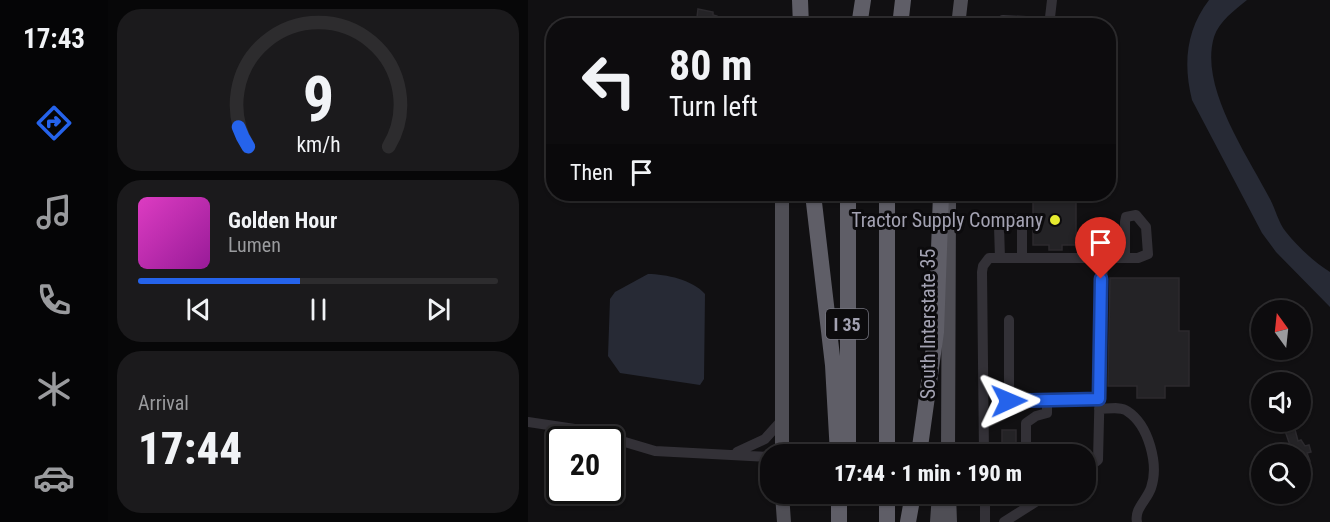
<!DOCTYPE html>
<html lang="en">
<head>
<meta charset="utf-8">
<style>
	:root { --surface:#0d0c0e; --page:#1b1a1c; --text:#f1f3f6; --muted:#9a9b9e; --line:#2d2c2e; --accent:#2563eb }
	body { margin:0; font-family:"Roboto Condensed",sans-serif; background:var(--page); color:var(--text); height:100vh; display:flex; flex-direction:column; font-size:22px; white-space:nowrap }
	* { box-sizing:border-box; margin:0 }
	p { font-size:20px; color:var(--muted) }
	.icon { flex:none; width:33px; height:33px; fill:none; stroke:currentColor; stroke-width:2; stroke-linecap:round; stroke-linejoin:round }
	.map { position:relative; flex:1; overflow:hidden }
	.drawer { display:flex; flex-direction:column; gap:9px; padding:9px; background:#070708; width:420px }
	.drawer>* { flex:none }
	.banner { position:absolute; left:18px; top:18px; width:570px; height:183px; border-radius:24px; box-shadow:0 2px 4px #0004,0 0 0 2px var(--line); background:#0d0c0e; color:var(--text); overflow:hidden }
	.needle { width:39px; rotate:345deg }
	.controls { position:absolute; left:723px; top:300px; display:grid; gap:12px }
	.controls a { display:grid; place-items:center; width:60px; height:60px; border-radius:50%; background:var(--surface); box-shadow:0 2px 4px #0004,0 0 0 2px var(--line); font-size:30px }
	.speed { position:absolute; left:18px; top:426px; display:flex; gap:12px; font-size:30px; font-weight:700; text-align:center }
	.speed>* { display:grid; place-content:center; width:78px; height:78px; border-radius:50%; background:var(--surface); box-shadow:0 2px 4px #0004,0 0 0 2px var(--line); line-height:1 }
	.speed .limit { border:3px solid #111; border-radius:9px; background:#fff; color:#111 }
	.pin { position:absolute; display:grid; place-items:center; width:51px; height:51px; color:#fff; margin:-62px -26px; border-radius:50% 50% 50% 0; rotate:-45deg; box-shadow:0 0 6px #0007 }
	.pin .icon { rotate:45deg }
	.me { position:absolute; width:66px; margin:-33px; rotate:89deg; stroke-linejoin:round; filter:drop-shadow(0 0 4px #0008) }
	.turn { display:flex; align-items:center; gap:21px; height:126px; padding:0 24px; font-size:27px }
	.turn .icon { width:78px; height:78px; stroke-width:2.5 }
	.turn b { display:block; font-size:42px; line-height:51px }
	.then { display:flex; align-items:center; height:57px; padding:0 24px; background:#0003; gap:12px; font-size:22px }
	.big { font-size:45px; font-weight:800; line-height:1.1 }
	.drawer .tile { flex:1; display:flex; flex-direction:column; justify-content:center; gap:9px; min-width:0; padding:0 21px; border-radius:24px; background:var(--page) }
	.drawer .dial { align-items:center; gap:0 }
	.dial svg { height:156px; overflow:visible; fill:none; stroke:var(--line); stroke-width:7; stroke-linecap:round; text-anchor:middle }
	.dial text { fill:var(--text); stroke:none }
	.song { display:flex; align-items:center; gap:18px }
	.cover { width:72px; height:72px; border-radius:9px; background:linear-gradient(135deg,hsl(310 70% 55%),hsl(300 70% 35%)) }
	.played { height:6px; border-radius:3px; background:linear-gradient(90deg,var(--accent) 45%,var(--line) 45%) }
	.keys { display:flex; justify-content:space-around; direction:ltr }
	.trip { position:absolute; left:232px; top:444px; width:336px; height:60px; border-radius:24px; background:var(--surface); box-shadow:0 2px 4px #0004,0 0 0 2px var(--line); font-weight:800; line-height:60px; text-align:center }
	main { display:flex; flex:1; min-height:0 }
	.tab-bar { display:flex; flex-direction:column; width:108px; justify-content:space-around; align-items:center; background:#050506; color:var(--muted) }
	.tab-bar .icon { width:42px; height:42px }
	.tab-bar .on { color:var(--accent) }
	.tab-bar b { font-size:27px; color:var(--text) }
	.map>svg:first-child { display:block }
	.water { fill:#272a35 }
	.building { fill:#242326; stroke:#2c2a2e; stroke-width:1.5 }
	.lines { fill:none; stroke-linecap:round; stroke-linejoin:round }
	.minor { stroke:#333137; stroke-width:10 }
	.major { stroke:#4f4e55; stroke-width:14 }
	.highway { stroke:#5f5e67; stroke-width:16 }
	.route-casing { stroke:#184099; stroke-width:15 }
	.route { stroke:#2563eb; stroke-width:10 }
	.poi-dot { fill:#e6eb2f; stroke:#0c0b0d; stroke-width:2 }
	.labels { text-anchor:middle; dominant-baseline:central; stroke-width:6; stroke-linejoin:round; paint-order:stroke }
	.shield { fill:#0c0b0d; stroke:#767580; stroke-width:1.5 }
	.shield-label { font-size:18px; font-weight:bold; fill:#a3a2b2 }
	.poi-label { font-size:20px; fill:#a3a2b2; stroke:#0c0b0d; text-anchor:end }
	.street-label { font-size:20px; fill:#a3a2b2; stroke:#0c0b0d }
</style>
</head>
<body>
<main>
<nav class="tab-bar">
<b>17:43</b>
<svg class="icon on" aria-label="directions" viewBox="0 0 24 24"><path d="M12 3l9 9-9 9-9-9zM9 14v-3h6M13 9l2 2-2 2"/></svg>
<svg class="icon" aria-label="music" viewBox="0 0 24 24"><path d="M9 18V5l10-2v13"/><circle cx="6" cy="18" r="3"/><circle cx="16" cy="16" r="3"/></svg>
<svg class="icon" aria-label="phone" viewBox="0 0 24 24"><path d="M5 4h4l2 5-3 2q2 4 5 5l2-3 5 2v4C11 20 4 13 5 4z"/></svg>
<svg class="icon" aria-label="climate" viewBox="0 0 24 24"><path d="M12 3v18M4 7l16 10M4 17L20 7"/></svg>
<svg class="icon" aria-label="car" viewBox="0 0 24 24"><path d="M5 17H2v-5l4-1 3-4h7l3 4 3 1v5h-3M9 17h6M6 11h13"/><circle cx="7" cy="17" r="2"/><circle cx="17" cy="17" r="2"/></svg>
</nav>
<section class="drawer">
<div class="tile dial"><svg viewBox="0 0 100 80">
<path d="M14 69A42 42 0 1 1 86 69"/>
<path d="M14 69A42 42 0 0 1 9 59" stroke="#2563eb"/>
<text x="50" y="56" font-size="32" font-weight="700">9</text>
<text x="50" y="72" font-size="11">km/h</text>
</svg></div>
<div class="tile">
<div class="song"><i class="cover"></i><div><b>Golden Hour</b><p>Lumen</p></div></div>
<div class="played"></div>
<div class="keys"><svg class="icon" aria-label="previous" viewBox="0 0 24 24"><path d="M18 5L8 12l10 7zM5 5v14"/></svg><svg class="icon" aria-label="pause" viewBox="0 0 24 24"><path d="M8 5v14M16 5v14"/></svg><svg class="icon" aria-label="next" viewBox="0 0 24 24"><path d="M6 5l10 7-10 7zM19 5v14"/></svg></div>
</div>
<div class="tile"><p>Arrival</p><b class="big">17:44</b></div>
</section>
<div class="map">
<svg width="802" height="522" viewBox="0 0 802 522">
	<rect width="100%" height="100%" fill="#111012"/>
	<path class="water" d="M681 0H719C707 10 691 21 686 37 671 87 720 156 742 199 748 210 750 222 758 232 770 247 786 262 802 272V307L748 252 734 233 664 100C655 64 658 30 681 0Z
		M120 274C138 274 165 280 177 294L176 379 172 385 92 373 80 356 82 299 87 292Z"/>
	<path class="building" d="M170 9 185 12V15L189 16 188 26H168Z
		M505 194H548V245H534V250H521V245H505Z
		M582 278H651V331H661V386H637V398H609V386H580Z
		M754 422H765L770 441 773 440 777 446 781 445 783 452 779 453 782 461 772 464V454H765Z
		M474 430H488V454H474Z"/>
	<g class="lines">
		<path class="minor" d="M474 26 475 20 521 22
			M521 26 524 0
			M472 258 471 226 482 219H488L494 226V258
			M481 320V401L519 400V413L508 416 498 423V454
			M519 400 571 399
			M571 409C579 409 593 406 599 411 621 425 631 465 623 488 619 500 606 509 609 522
			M0 422 60 431 127 451 243 457
			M209 452 237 439 254 420
			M456 454 454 272 455 266 461 258H610L620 254 618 227 608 215 598 217 597 222V257
			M558 469 570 460 575 257
			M457 494V522
			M476 522 520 494"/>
		<path class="major" d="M430 26 433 0
			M254 194V454
			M420 454 421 202
			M254 494 256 522
			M421 494 422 522
			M409 522 411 494"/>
		<path class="highway" d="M272 0 273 26
			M331 26 335 0
			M372 26 375 0
			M285 194 305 365 310 454
			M320 454V194
			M359 454V194
			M391 454 408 332 413 194
			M311 494V522
			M359 494V522
			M380 522 385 494"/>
	</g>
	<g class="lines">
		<defs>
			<path id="route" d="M481 401 571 399 573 279"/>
		</defs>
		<use href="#route" class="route-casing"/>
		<use href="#route" class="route"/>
	</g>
	<circle class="poi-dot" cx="527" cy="220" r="6"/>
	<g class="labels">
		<rect class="shield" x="298" y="309" width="42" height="30" rx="4.5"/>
		<g class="shield-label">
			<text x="319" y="324">I 35</text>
		</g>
		<g class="poi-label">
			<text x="515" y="220">Tractor Supply Company</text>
		</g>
		<g class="street-label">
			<text transform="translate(400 324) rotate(-90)">South Interstate 35</text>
		</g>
	</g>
</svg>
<div class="controls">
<a><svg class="needle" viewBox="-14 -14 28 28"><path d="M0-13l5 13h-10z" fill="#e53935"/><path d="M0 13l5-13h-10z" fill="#9a9b9e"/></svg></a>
<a><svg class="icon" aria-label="sound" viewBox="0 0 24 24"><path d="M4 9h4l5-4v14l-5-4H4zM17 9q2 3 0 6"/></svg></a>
<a><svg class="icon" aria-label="search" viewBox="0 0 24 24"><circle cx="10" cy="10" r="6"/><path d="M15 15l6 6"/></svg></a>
</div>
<div class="speed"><div class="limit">20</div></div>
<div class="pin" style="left:573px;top:279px;background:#d93025"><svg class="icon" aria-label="arrive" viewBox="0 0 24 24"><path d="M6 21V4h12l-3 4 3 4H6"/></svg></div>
<svg class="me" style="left:481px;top:401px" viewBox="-20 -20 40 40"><path d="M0-17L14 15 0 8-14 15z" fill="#2563eb" stroke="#fff" stroke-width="4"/></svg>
<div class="trip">17:44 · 1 min · 190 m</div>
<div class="banner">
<div class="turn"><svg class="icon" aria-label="left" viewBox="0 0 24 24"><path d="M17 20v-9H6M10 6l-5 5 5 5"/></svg><div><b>80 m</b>Turn left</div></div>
<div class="then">Then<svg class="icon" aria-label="arrive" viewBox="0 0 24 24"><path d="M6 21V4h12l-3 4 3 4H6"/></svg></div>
</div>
</div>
</main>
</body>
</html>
